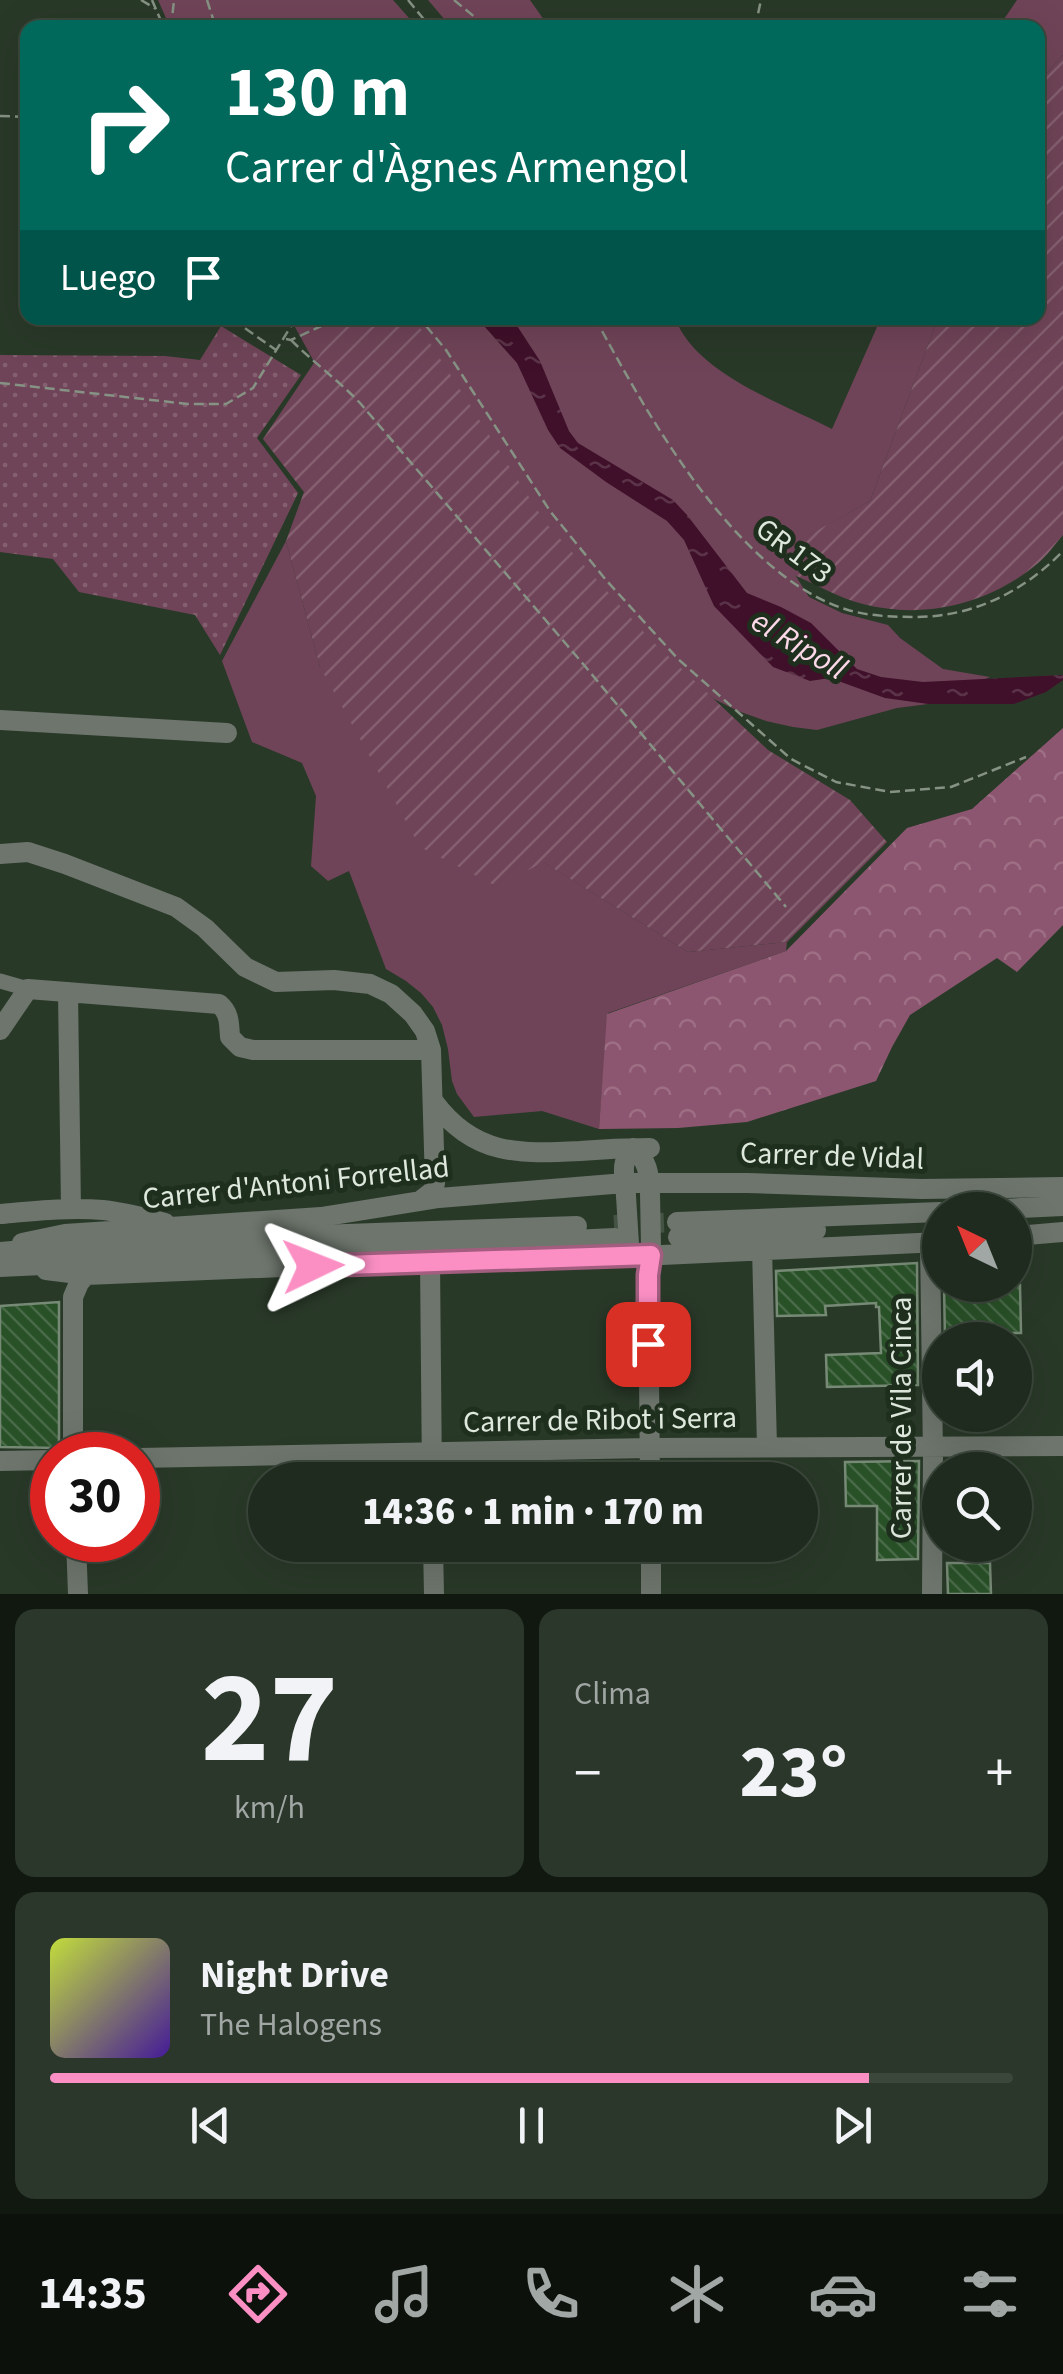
<!DOCTYPE html>
<html lang="es">
<head>
<meta charset="utf-8">
<style>
	:root { --surface:#1f2b1e; --page:#2c372b; --text:#f1f3f6; --muted:#a1a7a4; --line:#3c473c; --accent:#fb8fc4 }
	body { margin:0; font-family:"Source Sans 3",sans-serif; background:var(--page); color:var(--text); height:100vh; display:flex; flex-direction:column; font-size:38px; white-space:nowrap }
	* { box-sizing:border-box; margin:0 }
	p { font-size:32px; color:var(--muted) }
	.icon { flex:none; width:55px; height:55px; fill:none; stroke:currentColor; stroke-width:2; stroke-linecap:round; stroke-linejoin:round }
	.map { position:relative; height:1594px; overflow:hidden }
	.sheet { display:flex; flex-direction:column; gap:15px; padding:15px; background:#111810; flex:1 }
	.sheet>* { flex:none }
	.hud { position:absolute; left:20px; top:20px; width:1025px; height:305px; border-radius:20px; box-shadow:0 10px 40px #0002,0 0 0 2px var(--line); background:#00695c; color:#fff; overflow:hidden }
	.needle { width:65px; rotate:317deg }
	.fabs { position:absolute; left:922px; top:1192px; display:grid; gap:20px }
	.fabs a { display:grid; place-items:center; width:110px; height:110px; border-radius:50%; background:var(--surface); box-shadow:0 10px 40px #0002,0 0 0 2px var(--line); font-size:50px }
	.speed { position:absolute; left:30px; top:1432px; display:flex; gap:20px; font-size:50px; font-weight:700; text-align:center }
	.speed>* { display:grid; place-content:center; width:130px; height:130px; border-radius:50%; background:var(--surface); box-shadow:0 10px 40px #0002,0 0 0 2px var(--line); line-height:1 }
	.speed .limit { border:15px solid #d22; background:#fff; color:#111 }
	.pin { position:absolute; display:grid; place-items:center; width:85px; height:85px; color:#fff; margin:-42px; border-radius:20px; box-shadow:0 5px 15px #0006 }
	.me { position:absolute; width:110px; margin:-55px; rotate:88deg; stroke-linejoin:round; filter:drop-shadow(0 0 8px #0008) }
	.turn { display:flex; align-items:center; gap:35px; height:210px; padding:0 40px; font-size:45px }
	.turn .icon { width:130px; height:130px; stroke-width:2.5 }
	.turn b { display:block; font-size:70px; line-height:85px }
	.then { display:flex; align-items:center; height:95px; padding:0 40px; background:#0003; gap:20px; font-size:38px }
	.big { font-size:75px; font-weight:800; line-height:1.1 }
	.sheet .card { flex:1; display:flex; flex-direction:column; justify-content:center; gap:15px; min-width:0; padding:0 35px; border-radius:20px; background:var(--page) }
	.sheet .dial { align-items:center; gap:0 }
	.dial b { font-size:130px; line-height:1 }
	.song { display:flex; align-items:center; gap:30px }
	.cover { width:120px; height:120px; border-radius:15px; background:linear-gradient(135deg,hsl(70 70% 55%),hsl(260 70% 35%)) }
	.played { height:10px; border-radius:5px; background:linear-gradient(90deg,var(--accent) 85%,var(--line) 85%) }
	.keys { display:flex; justify-content:space-around; direction:ltr }
	.heat { display:flex; justify-content:space-between; align-items:center; font-size:55px; direction:ltr }
	.sheet .tiles { flex:1; display:grid; gap:15px; grid-template-columns:1fr 1fr }
	.card:last-child { grid-column:span 2 }
	.trip { position:absolute; left:248px; top:1462px; width:570px; height:100px; border-radius:50px; background:var(--surface); box-shadow:0 10px 40px #0002,0 0 0 2px var(--line); font-weight:800; line-height:100px; text-align:center }
	.dock { display:flex; height:160px; justify-content:space-around; align-items:center; background:#0c110c; color:var(--muted) }
	.dock .icon { width:70px; height:70px }
	.dock .active { color:var(--accent) }
	.dock b { font-size:45px; color:var(--text) }
	.map>svg:first-child { display:block }
	.grass { fill:#704458 }
	.forest { fill:url(#forest-crowns) }
	.park { fill:url(#park-dots) }
	.garden { fill:url(#garden-furrows) }
	.water { fill:url(#water-ripples) }
	.building { fill:url(#building-back-hatch); stroke:#778a76; stroke-width:2.5 }
	.lines { fill:none; stroke-linecap:round; stroke-linejoin:round }
	.tertiary-tunnel { stroke:#445343; stroke-width:20; stroke-dasharray:20 10; stroke-linecap:butt }
	.path { stroke:#859284; stroke-width:2.5; stroke-dasharray:10 5; stroke-linecap:butt }
	.pedestrian { stroke:#6d756c; stroke-width:15 }
	.minor { stroke:#6d756c; stroke-width:20 }
	.tertiary { stroke:#6d756c; stroke-width:20 }
	.minor-bridge { stroke:#6d756c; stroke-width:20 }
	.route-casing { stroke:#a35d7f; stroke-width:25 }
	.route { stroke:#fb8fc4; stroke-width:18 }
	.labels { text-anchor:middle; dominant-baseline:central; stroke-width:10; stroke-linejoin:round; paint-order:stroke }
	.street-label { font-size:30px; fill:#dee8dd; stroke:#1f2f1e }
	.water-label { font-size:32px; font-style:italic; fill:#fcd8e8; stroke:#1f2f1e }
</style>
</head>
<body>
<div class="map">
<svg width="1063" height="1594" viewBox="0 0 1063 1594">
	<defs>
		<pattern id="forest-crowns" width="20" height="18" patternUnits="userSpaceOnUse" patternTransform="scale(2.5)"><rect width="20" height="18" fill="#8d5670"/><path d="M2 6a3 3 0 1 1 6 0M12 15a3 3 0 1 1 6 0" fill="none" stroke="#9d6e84"/></pattern>
		<pattern id="park-dots" width="8" height="8" patternUnits="userSpaceOnUse" patternTransform="scale(2.5)"><rect width="8" height="8" fill="#704458"/><path d="M2 2h.1M6 6h.1" fill="none" stroke="#845f70" stroke-width="1.8" stroke-linecap="round"/></pattern>
		<pattern id="garden-furrows" width="10" height="10" patternUnits="userSpaceOnUse" patternTransform="scale(2.5)"><rect width="10" height="10" fill="#704458"/><path d="M-1 1l2-2M0 10L10 0M9 11l2-2" fill="none" stroke="#845f70"/></pattern>
		<pattern id="water-ripples" width="26" height="14" patternUnits="userSpaceOnUse" patternTransform="scale(2.5)"><rect width="26" height="14" fill="#40102a"/><path d="M2 4q2-2 4 0t4 0M15 11q2-2 4 0t4 0" fill="none" stroke="#5b3348"/></pattern>
		<pattern id="building-back-hatch" width="6" height="6" patternUnits="userSpaceOnUse" patternTransform="scale(2.5)"><rect width="6" height="6" fill="#295128"/><path d="M-1 5l2 2M0 0l6 6M5-1l2 2" fill="none" stroke="#486a47"/></pattern>
	</defs>
	<rect width="100%" height="100%" fill="#293928"/>
	<path class="grass" d="M158 0H393L417 27H170Z
		M428 0H530L549 27H451Z
		M1017 0H1063V55L1038 83V28H998Z
		M290 318H675C695 373 783 404 832 429L881 318H938L870 501 792 545V570L809 597 842 613 888 625 900 638 943 669 990 677 928 704 897 708 817 730 793 727 766 721 738 711 714 699 317 367Z
		M286 541 320 667 468 815 688 952 787 942 786 951 608 1013 599 1129 542 1111 474 1117 457 1094 452 1081 448 1049 442 1025 433 1007 421 993 406 981 386 969 349 871 328 881 311 866 316 796 302 763 252 742 222 661Z"/>
	<path class="forest" d="M1063 728V925L1017 972 997 958 910 1015 892 1047 876 1081 747 1122 678 1128 599 1129 607 1014 786 951 907 828 972 809Z"/>
	<path class="park" d="M221 326 301 375 257 438 298 493 220 655 195 615 79 592 53 559 0 552V355L165 356 200 360Z"/>
	<path class="garden" d="M1063 55V535C1055 544 1047 556 1037 564 989 604 924 620 863 604 839 598 815 584 792 574L791 545 870 501 938 318H1038V83Z
		M368 318H399L421 329 545 522 650 639 768 750 850 800 887 842 787 942 688 952 543 862 498 887 420 847 320 667 286 541 304 492 263 439 326 345 350 322Z"/>
	<path class="water" d="M477 318H512L540 361 569 431 578 443 673 500 687 515 747 593 781 607 811 623 857 669 881 677 923 682 1063 675V680L1046 692 1014 704H928L885 698 830 678 810 681 773 667 714 606 684 540 667 521 606 482 560 448 548 430 517 363Z"/>
	<path class="building" d="M917 1263 918 1385 827 1387 826 1355 881 1353 879 1307H876V1303L825 1306 826 1315 777 1316 776 1271Z
		M944 1285H1020L1021 1333H987L985 1340H945Z
		M59 1302V1448L0 1447V1306Z
		M919 1461 918 1559 877 1560V1506H846L845 1462Z
		M947 1563H990L991 1594H948Z"/>
	<g class="lines">
		<path class="tertiary-tunnel" d="M614 1225 677 1222"/>
		<path class="path" d="M141 0 156 9
			M152 0 164 28
			M207 0 216 28
			M408 0 431 28
			M454 0 488 28
			M171 28 174 0
			M755 28 761 0
			M0 116 28 117
			M236 318V322L276 350
			M414 318 422 321 446 350 550 511 606 580 678 659 791 759 836 782 890 792 951 787 1026 757
			M595 318C647 414 736 576 848 610 869 616 893 617 915 617 973 617 1023 592 1063 551
			M286 339 291 340 339 318
			M291 340C313 362 338 380 360 403L584 665 786 907
			M0 383 188 404H226L253 388 296 318"/>
		<path class="pedestrian" d="M0 981 28 989"/>
		<path class="minor" d="M0 720 227 733
			M0 854 28 852 65 864 176 907 205 928 245 967 276 982 334 980 370 984 391 994 413 1014 425 1031 431 1050 435 1183 433 1191 420 1201
			M68 992 71 1209
			M0 1030 28 989 219 1004C230 1013 229 1024 230 1037L240 1047 253 1050H431
			M434 1102C474 1156 519 1154 580 1151 603 1149 626 1148 650 1148
			M626 1196C625 1180 619 1160 633 1148 648 1161 649 1173 650 1192
			M0 1214C34 1211 69 1207 103 1210 124 1212 144 1218 165 1223
			M1015 1236 1063 1232
			M22 1243 65 1234 321 1217 439 1198 625 1183H747L921 1189 1063 1187
			M930 1243 933 1455 932 1594
			M762 1248 767 1447
			M430 1261 432 1480
			M46 1270 86 1275 430 1261 619 1257 940 1242
			M73 1455V1297L79 1283 86 1275
			M138 1458 649 1448 1063 1446
			M0 1461 52 1460
			M650 1480 648 1275 651 1247
			M76 1540 78 1594
			M433 1545 434 1594
			M651 1545V1594"/>
		<path class="tertiary" d="M980 1210 1063 1206
			M677 1222 940 1212
			M678 1237 816 1230
			M0 1252 113 1242 577 1226
			M0 1267 615 1238"/>
		<path class="minor-bridge" d="M650 1194 651 1247
			M626 1196 629 1244"/>
	</g>
	<g class="lines">
		<defs>
			<path id="route" d="M313 1266 651 1255 648 1275V1344"/>
		</defs>
		<use href="#route" class="route-casing"/>
		<use href="#route" class="route"/>
	</g>
	<g class="labels">
		<g class="street-label">
			<text transform="translate(794 551) rotate(37)">GR 173</text>
			<text transform="translate(832 1156) rotate(2)">Carrer de Vidal</text>
			<text transform="translate(296 1183) rotate(-6)">Carrer d'Antoni Forrellad</text>
			<text transform="translate(901 1418) rotate(-90)">Carrer de Vila Cinca</text>
			<text transform="translate(600 1420) rotate(-1)">Carrer de Ribot i Serra</text>
		</g>
		<g class="water-label">
			<text transform="translate(799 645) rotate(31)">el Ripoll</text>
		</g>
	</g>
</svg>
<div class="fabs">
<a><svg class="needle" viewBox="-14 -14 28 28"><path d="M0-13l5 13h-10z" fill="#e53935"/><path d="M0 13l5-13h-10z" fill="#a1a7a4"/></svg></a>
<a><svg class="icon" aria-label="sound" viewBox="0 0 24 24"><path d="M4 9h4l5-4v14l-5-4H4zM17 9q2 3 0 6"/></svg></a>
<a><svg class="icon" aria-label="search" viewBox="0 0 24 24"><circle cx="10" cy="10" r="6"/><path d="M15 15l6 6"/></svg></a>
</div>
<div class="speed"><div class="limit">30</div></div>
<div class="pin" style="left:648px;top:1344px;background:#d93025"><svg class="icon" aria-label="arrive" viewBox="0 0 24 24"><path d="M6 21V4h12l-3 4 3 4H6"/></svg></div>
<svg class="me" style="left:313px;top:1266px" viewBox="-20 -20 40 40"><path d="M0-17L14 15 0 8-14 15z" fill="#fb8fc4" stroke="#fff" stroke-width="4"/></svg>
<div class="trip">14:36 · 1 min · 170 m</div>
<div class="hud">
<div class="turn"><svg class="icon" aria-label="right" viewBox="0 0 24 24"><path d="M7 20v-9h11M14 6l5 5-5 5"/></svg><div><b>130 m</b>Carrer d'Àgnes Armengol</div></div>
<div class="then">Luego<svg class="icon" aria-label="arrive" viewBox="0 0 24 24"><path d="M6 21V4h12l-3 4 3 4H6"/></svg></div>
</div>
</div>
<section class="sheet">
<div class="tiles">
<div class="card dial"><b>27</b><p>km/h</p></div>
<div class="card"><p>Clima</p>
<div class="heat"><a>−</a><b class="big">23°</b><a>+</a></div>
</div>
<div class="card">
<div class="song"><i class="cover"></i><div><b>Night Drive</b><p>The Halogens</p></div></div>
<div class="played"></div>
<div class="keys"><svg class="icon" aria-label="previous" viewBox="0 0 24 24"><path d="M18 5L8 12l10 7zM5 5v14"/></svg><svg class="icon" aria-label="pause" viewBox="0 0 24 24"><path d="M8 5v14M16 5v14"/></svg><svg class="icon" aria-label="next" viewBox="0 0 24 24"><path d="M6 5l10 7-10 7zM19 5v14"/></svg></div>
</div>
</div>
</section>
<nav class="dock">
<b>14:35</b>
<svg class="icon active" aria-label="directions" viewBox="0 0 24 24"><path d="M12 3l9 9-9 9-9-9zM9 14v-3h6M13 9l2 2-2 2"/></svg>
<svg class="icon" aria-label="music" viewBox="0 0 24 24"><path d="M9 18V5l10-2v13"/><circle cx="6" cy="18" r="3"/><circle cx="16" cy="16" r="3"/></svg>
<svg class="icon" aria-label="phone" viewBox="0 0 24 24"><path d="M5 4h4l2 5-3 2q2 4 5 5l2-3 5 2v4C11 20 4 13 5 4z"/></svg>
<svg class="icon" aria-label="climate" viewBox="0 0 24 24"><path d="M12 3v18M4 7l16 10M4 17L20 7"/></svg>
<svg class="icon" aria-label="car" viewBox="0 0 24 24"><path d="M5 17H2v-5l4-1 3-4h7l3 4 3 1v5h-3M9 17h6M6 11h13"/><circle cx="7" cy="17" r="2"/><circle cx="17" cy="17" r="2"/></svg>
<svg class="icon" aria-label="filters" viewBox="0 0 24 24"><path d="M4 7h16M4 17h16"/><circle cx="9" cy="7" r="2"/><circle cx="15" cy="17" r="2"/></svg>
</nav>
</body>
</html>
